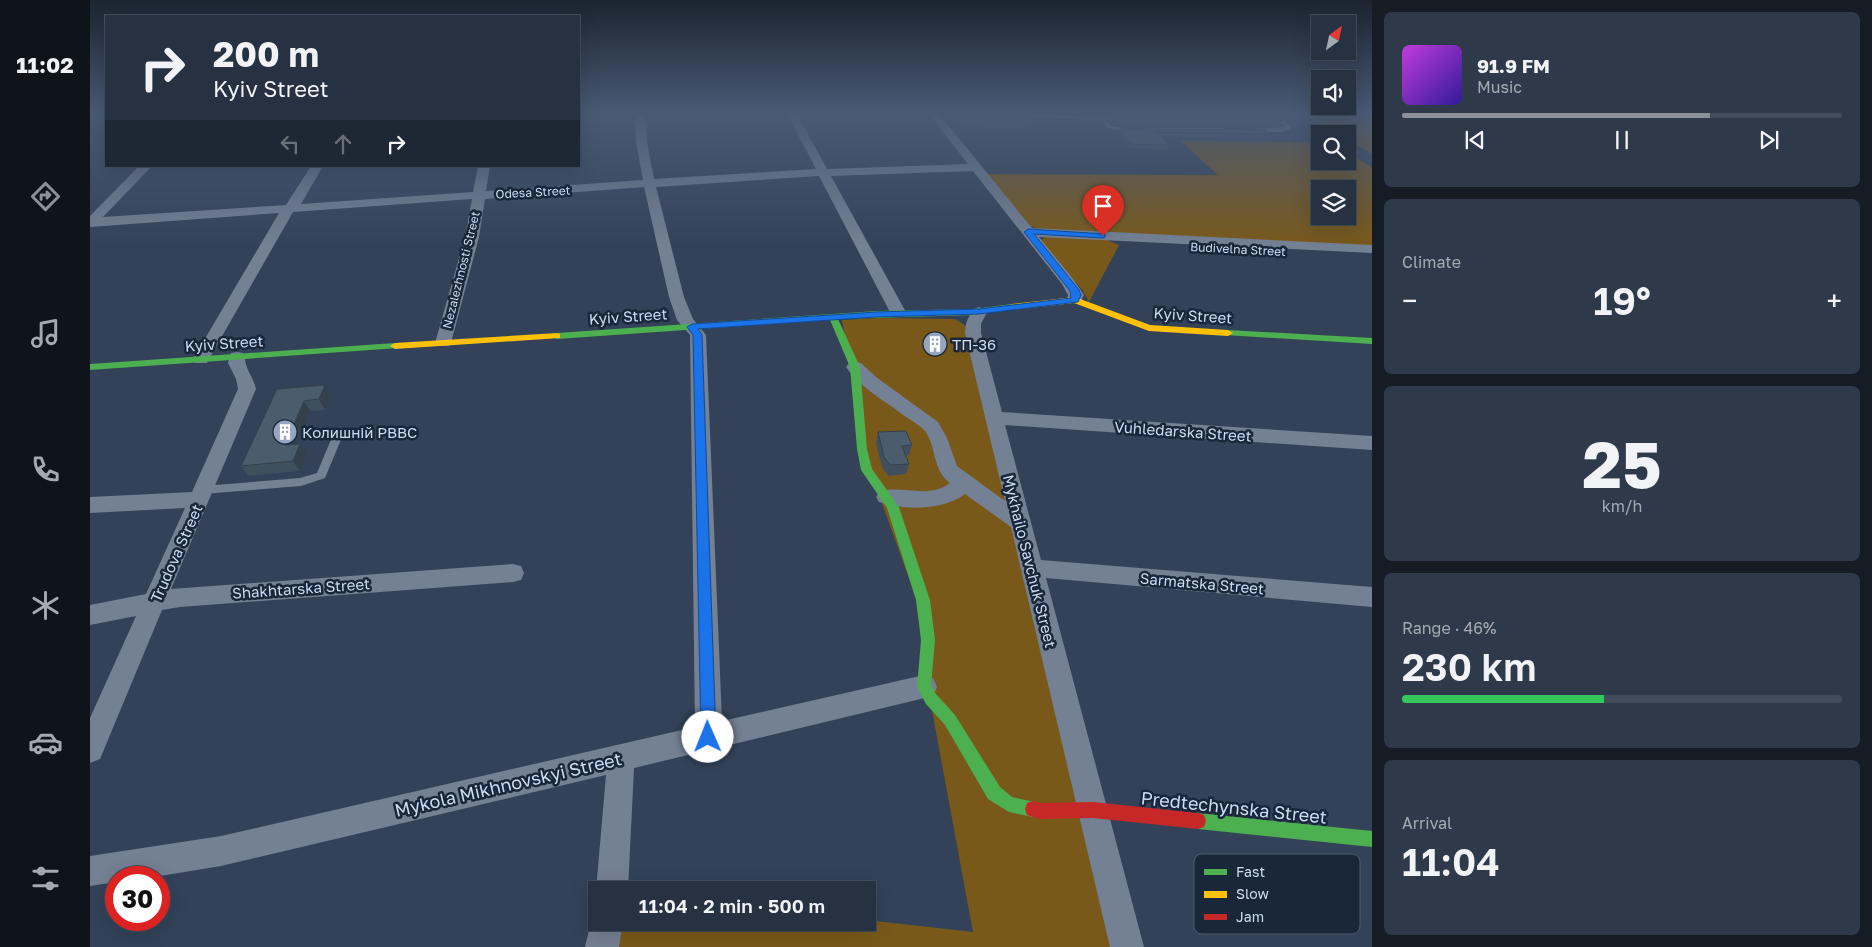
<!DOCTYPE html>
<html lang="en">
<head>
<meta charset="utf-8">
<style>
	:root { --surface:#263242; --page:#2e3a49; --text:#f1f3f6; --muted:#a4aab2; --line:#424d5b; --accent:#8c9099 }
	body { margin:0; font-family:"Golos Text",sans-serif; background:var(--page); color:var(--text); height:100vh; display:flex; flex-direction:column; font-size:19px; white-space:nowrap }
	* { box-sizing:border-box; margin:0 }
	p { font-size:16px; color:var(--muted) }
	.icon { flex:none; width:28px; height:28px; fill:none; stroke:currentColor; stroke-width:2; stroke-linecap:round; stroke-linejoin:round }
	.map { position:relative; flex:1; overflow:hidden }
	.details { display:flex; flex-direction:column; gap:12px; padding:12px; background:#151c24; width:500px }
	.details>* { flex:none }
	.top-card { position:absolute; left:15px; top:15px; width:475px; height:152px; border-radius:0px; box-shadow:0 5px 20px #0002,0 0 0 1px var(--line); background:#263242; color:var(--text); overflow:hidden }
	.needle { width:32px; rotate:33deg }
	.fabs { position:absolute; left:1221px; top:15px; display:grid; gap:10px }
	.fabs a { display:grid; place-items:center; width:45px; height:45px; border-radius:0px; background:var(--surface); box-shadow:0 5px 20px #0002,0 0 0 1px var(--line); font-size:25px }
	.speed { position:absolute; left:15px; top:866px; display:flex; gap:10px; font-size:25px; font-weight:700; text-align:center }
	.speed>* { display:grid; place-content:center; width:65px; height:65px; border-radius:50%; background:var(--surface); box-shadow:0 5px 20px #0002,0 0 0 1px var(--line); line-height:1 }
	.speed .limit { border:8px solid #d22; background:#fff; color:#111 }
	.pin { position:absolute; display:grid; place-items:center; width:42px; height:42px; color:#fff; margin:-51px -21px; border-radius:50% 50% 50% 0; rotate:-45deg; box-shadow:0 0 5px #0007 }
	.pin .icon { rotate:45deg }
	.me { position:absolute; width:55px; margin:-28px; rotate:359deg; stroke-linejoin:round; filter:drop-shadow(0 0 4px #0008) }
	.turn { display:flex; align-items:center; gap:18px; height:105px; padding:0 25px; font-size:22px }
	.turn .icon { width:65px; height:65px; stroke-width:2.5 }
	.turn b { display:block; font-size:35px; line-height:42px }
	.lanes { display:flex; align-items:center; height:48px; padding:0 25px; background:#0003; justify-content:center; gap:25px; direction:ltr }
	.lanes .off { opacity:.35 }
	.big { font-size:38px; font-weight:600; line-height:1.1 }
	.details .tile { flex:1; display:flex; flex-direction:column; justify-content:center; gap:8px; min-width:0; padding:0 18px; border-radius:8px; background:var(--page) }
	.details .dial { align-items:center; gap:0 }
	.dial b { font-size:65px; line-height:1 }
	.song { display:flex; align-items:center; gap:15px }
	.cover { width:60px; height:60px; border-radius:8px; background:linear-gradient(135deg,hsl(290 70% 55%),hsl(250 70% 35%)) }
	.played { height:5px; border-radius:2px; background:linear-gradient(90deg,var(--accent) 70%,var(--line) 70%) }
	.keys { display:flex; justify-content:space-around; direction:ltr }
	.heat { display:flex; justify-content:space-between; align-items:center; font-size:28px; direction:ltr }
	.charge { height:8px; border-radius:4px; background:linear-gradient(90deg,#34c759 46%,var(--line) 0) }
	.trip { position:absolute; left:498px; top:881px; width:288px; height:50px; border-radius:0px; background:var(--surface); box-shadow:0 5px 20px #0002,0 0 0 1px var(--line); font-weight:600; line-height:50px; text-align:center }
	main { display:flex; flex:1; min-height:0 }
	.menu { display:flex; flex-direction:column; width:90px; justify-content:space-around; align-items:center; background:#0f141a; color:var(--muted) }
	.menu .icon { width:35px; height:35px }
	.menu .on { color:var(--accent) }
	.menu b { font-size:22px; color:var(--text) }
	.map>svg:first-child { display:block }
	.green { fill:#79591a; fill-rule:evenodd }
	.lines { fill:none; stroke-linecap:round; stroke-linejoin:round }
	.lane { fill:#748093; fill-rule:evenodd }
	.street { fill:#748093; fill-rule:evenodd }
	.fast { fill:#4caf50; fill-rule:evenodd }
	.slow { fill:#ffc107; fill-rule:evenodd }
	.jam { fill:#c62828; fill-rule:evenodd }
	.wall { fill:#404f5e }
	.shaded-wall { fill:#34404c }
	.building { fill:#4b5c6d; stroke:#34404c }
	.route { fill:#1a73e8; stroke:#114b97 }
	.labels { text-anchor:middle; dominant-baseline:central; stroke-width:5; stroke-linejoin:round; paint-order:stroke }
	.far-street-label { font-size:12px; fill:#ccdcf5; stroke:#1a2639 }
	.street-label { font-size:15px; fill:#ccdcf5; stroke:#1a2639 }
	.poi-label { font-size:15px; fill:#ccdcf5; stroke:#1a2639; text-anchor:start }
	.near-street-label { font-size:18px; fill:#ccdcf5; stroke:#1a2639 }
	.key { fill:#1a2639; stroke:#4f5d71; stroke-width:1 }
	.key-label { font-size:14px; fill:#ccdcf5 }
</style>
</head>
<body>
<main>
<nav class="menu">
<b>11:02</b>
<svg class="icon on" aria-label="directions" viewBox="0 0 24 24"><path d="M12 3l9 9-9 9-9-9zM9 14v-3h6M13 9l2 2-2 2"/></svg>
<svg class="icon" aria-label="music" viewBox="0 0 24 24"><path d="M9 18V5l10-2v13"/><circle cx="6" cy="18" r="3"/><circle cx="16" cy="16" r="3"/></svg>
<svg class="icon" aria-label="phone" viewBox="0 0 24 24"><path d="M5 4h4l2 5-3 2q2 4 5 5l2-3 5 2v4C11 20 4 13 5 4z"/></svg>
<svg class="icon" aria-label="climate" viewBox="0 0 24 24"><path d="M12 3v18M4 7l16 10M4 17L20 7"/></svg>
<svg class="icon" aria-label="car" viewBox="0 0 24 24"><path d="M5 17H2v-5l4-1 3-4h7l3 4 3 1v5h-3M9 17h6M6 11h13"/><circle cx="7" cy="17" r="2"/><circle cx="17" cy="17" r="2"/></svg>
<svg class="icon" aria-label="filters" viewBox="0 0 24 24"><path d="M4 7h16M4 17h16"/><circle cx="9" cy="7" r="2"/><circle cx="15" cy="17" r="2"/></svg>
</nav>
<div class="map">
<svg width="1282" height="947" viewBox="0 0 1282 947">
	<rect width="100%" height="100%" fill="#334258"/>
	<path class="green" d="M1213 114H1282V154L1258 139V134H1248Z
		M1091 141 1230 142V161H1258V153L1282 167V247L956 230 939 226 897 174 1128 175ZM1230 189H1258V216H1230Z
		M958 235 1012 238 1029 245 999 302 993 291 951 240Z
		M789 318 865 319 876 326 1025 947H527L532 922H776V920L883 932 839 694 842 642 780 470 752 320Z"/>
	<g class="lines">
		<path class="lane" d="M928 114 1015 117 1035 115 1037 118 1018 120 1021 126 1044 130 1041 132 1017 128 1013 120 930 117Z
			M1182 114H1187L1201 127V129L1191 132H1161L1160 131 1163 129 1195 127Z
			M1133 128 1136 130 1135 131 1055 132 1052 130 1055 128Z
			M250 427 255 430 235 478 211 486 113 494 109 493 108 490 109 487 113 486 210 478 227 473 245 430Z"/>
		<path class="street" d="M545 114H555L557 142 564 179 726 169 697 114H707L737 169 878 164 839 114H849L942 228 1282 245V253L949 237 984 280 994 295 990 303H980L977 300 978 295 972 284 883 171 741 176 817 314 815 317H803L801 314 729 176 566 187 594 297 603 319 616 335 632 721 834 675 843 678 847 687 843 696 544 768 538 890H506L516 775 131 866 58 878H26V882L0 886V856L131 836 605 727 600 335 587 320 579 297 554 187 395 199 389 237 361 343 359 346H347L345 343 375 237 382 199 203 212 119 359 117 363H105L103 359 189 213 0 227V216L49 166H62L13 217 196 205 221 166H233L211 204 383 192 388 166H400L396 191 553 180 546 142Z
			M889 307 894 309 897 312 891 324V333L912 412 1282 436V450L915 425 951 560 1282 587V607L956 578 1054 947H1020L921 527 875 494C852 511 815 510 789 502L786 497 789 492C812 484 838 500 860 483 842 470 847 447 835 431 831 426 822 421 816 417 797 402 770 388 756 367L759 363 765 362 771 363 786 377 848 422 857 438 867 466 915 501 875 333C875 323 878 317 884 309Z
			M147 352 153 353 155 357C154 367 164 378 166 389L81 589 423 564 431 566 434 573 431 580 423 582 90 607 72 610 10 759 0 763V718L46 616 0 625V605L56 594 95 508 0 513V497L102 492 148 389 146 379 138 363 141 353Z
			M506 911V922H533L529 947H495L501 922Z"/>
		<path class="fast" d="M922 304 926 307 925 309 884 315 748 319 770 367 777 449 782 469 809 507 840 600 845 640 841 686 846 694 865 715 910 787 922 797 949 803 951 809 949 815 943 817 919 812 898 799 855 725 836 704 827 687 831 640 826 600 797 508 771 470 767 449 760 367 740 320 467 339 462 336 467 333 786 311 884 309Z
			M1138 330 1282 338V344L1135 335 1133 333Z
			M305 343 308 344V348L0 370V364Z
			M1108 813 1282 831V847L1108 829 1102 827 1100 821 1102 815Z"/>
		<path class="slow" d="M985 297 1060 325 1138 330 1143 333 1138 336 1059 331 984 303 922 310 918 307 922 304Z
			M467 333 470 334V338L305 349 300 346 305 343Z"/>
		<path class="jam" d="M943 801 950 803 1003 802 1108 813 1114 815 1116 821 1114 827 1108 829 1003 818 950 819 937 815 935 809 937 803Z"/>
	</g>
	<path class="wall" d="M865 114H943L938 129 872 127Z
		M1014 114H1195L1189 126 1028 125 1022 124 1021 121 1023 115Z
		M1029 129 1181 134 1179 139 1071 136 1079 145 1078 150 1039 148 1028 133Z
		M235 385 240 396 235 410 220 411 206 444 217 454 210 471 158 476 151 466 187 389Z
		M788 432 822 445 819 455 815 456 819 464 816 474 798 476 792 467 786 443Z"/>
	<path class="shaded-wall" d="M235 385 240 396 235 410 229 399Z
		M214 401 220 411 202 455 195 445Z
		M210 444 217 454 210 471 203 461Z"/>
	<path class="building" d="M1029 129 1176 130 1181 134 1067 132 1079 145 1041 144Z
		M235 385 229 399 214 401 195 445 210 444 203 461 151 466 187 389Z
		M816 431 822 445 812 446 819 464 800 465 794 457 788 432Z"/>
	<linearGradient id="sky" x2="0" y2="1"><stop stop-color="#1c2430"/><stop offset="0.46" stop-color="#4a5a75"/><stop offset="1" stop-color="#4a5a75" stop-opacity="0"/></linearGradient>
	<rect width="1282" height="246" fill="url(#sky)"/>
	<path class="route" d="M938 229 1015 234V237L1013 238 944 234 989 290 991 295 988 302 889 314 786 317 608 329 612 335 626 737 624 742 618 745 613 742 611 737 603 335 597 327 602 324 786 312 889 309 981 298 980 291 934 232Z"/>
	<defs>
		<symbol id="building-disc" viewBox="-11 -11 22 22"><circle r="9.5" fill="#96a6be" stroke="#1a2639"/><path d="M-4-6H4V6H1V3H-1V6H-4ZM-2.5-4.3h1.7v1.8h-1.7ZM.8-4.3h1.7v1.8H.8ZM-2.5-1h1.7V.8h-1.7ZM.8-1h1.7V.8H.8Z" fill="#fff"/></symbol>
	</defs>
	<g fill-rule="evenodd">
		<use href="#building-disc" x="831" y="330" width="28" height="28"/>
		<use href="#building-disc" x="181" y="418" width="28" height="28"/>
	</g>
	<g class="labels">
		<g class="far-street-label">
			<text transform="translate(443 192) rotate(-3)">Odesa Street</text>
			<text transform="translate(1148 249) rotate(3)">Budivelna Street</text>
			<text transform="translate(371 270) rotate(-76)">Nezalezhnosti Street</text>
		</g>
		<g class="street-label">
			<text transform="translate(1103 315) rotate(4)">Kyiv Street</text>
			<text transform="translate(538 316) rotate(-4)">Kyiv Street</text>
			<text transform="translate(134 343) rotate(-4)">Kyiv Street</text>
			<text transform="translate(1093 431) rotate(4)">Vuhledarska Street</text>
			<text transform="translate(86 553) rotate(-66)">Trudova Street</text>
			<text transform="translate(940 561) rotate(76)">Mykhailo Savchuk Street</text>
			<text transform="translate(1112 583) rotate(5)">Sarmatska Street</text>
			<text transform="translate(211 588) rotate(-4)">Shakhtarska Street</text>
		</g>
		<g class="poi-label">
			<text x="862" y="344">ТП-36</text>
			<text x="212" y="432">Колишній РВВС</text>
		</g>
		<g class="near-street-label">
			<text transform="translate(418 784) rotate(-13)">Mykola Mikhnovskyi Street</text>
			<text transform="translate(1144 807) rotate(6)">Predtechynska Street</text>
		</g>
	</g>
	<rect x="1104" y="854" width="166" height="80" rx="8" class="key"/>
	<rect x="1114" y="869" width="23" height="6" fill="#4caf50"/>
	<rect x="1114" y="891" width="23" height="7" fill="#ffc107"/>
	<rect x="1114" y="914" width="23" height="6" fill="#c62828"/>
	<g class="key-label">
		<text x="1146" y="877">Fast</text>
		<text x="1146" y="899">Slow</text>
		<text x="1146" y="922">Jam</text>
	</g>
</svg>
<div class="fabs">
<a><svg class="needle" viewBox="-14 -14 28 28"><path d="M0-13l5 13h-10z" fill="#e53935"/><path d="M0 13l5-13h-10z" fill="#a4aab2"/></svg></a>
<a><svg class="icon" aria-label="sound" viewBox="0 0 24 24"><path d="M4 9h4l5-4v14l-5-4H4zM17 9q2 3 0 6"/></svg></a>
<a><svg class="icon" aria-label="search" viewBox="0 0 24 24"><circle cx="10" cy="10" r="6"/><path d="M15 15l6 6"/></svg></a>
<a><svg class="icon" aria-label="layers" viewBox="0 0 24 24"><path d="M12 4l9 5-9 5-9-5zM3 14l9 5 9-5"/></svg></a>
</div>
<div class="speed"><div class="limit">30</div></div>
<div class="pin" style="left:1013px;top:236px;background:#d93025"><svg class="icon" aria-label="arrive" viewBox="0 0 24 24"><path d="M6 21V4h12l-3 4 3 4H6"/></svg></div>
<svg class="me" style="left:618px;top:737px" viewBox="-20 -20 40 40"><circle r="19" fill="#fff"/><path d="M0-13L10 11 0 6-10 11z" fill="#1a73e8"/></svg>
<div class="trip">11:04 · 2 min · 500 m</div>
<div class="top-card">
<div class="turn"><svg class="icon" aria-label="right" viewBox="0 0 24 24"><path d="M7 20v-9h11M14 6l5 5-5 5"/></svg><div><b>200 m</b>Kyiv Street</div></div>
<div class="lanes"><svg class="icon off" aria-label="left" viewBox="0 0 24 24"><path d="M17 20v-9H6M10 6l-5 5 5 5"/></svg><svg class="icon off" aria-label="ahead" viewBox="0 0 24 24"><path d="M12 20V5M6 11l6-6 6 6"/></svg><svg class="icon" aria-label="right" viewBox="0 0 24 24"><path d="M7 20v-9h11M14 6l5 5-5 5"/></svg></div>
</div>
</div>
<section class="details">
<div class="tile">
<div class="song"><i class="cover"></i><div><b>91.9 FM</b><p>Music</p></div></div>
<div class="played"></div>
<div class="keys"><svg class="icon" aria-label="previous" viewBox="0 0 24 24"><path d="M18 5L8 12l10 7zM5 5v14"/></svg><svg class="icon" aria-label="pause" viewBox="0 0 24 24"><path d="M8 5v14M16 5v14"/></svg><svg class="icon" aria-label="next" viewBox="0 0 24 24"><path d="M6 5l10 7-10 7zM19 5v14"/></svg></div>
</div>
<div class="tile"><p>Climate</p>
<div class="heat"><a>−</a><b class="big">19°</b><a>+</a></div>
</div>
<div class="tile dial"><b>25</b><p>km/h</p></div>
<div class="tile"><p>Range · 46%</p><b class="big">230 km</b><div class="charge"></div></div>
<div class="tile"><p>Arrival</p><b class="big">11:04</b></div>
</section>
</main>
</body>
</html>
